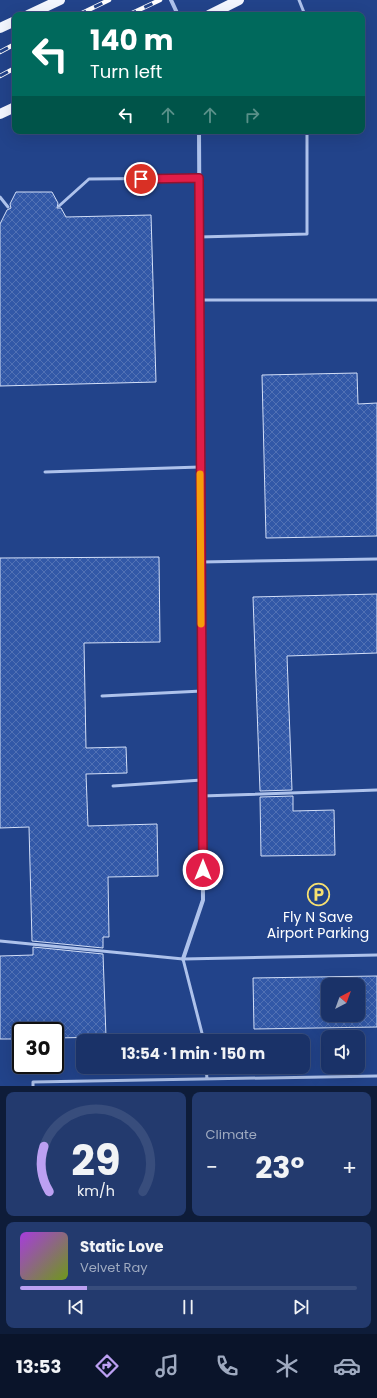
<!DOCTYPE html>
<html lang="en">
<head>
<meta charset="utf-8">
<style>
	:root { --surface:#1a3268; --page:#233a6e; --text:#f1f3f6; --muted:#9faac0; --line:#384d7c; --accent:#bca0f2 }
	body { margin:0; font-family:Poppins,sans-serif; background:var(--page); color:var(--text); height:100vh; display:flex; flex-direction:column; font-size:15px; white-space:nowrap }
	* { box-sizing:border-box; margin:0 }
	p { font-size:13px; color:var(--muted) }
	.icon { flex:none; width:22px; height:22px; fill:none; stroke:currentColor; stroke-width:2; stroke-linecap:round; stroke-linejoin:round }
	.map { position:relative; height:1086px; overflow:hidden }
	.details { display:flex; flex-direction:column; gap:6px; padding:6px; background:#0e1c39; flex:1 }
	.details>* { flex:none }
	.top-card { position:absolute; left:12px; top:12px; width:353px; height:122px; border-radius:8px; box-shadow:0 4px 16px #0002,0 0 0 1px var(--line); background:#00695c; color:#fff; overflow:hidden }
	.needle { width:26px; rotate:41deg }
	.fabs { position:absolute; left:321px; top:978px; display:grid; gap:8px }
	.fabs a { display:grid; place-items:center; width:44px; height:44px; border-radius:8px; background:var(--surface); box-shadow:0 4px 16px #0002,0 0 0 1px var(--line); font-size:20px }
	.speed { position:absolute; left:12px; top:1022px; display:flex; gap:8px; font-size:20px; font-weight:700; text-align:center }
	.speed>* { display:grid; place-content:center; width:52px; height:52px; border-radius:50%; background:var(--surface); box-shadow:0 4px 16px #0002,0 0 0 1px var(--line); line-height:1 }
	.speed .limit { border:2px solid #111; border-radius:6px; background:#fff; color:#111 }
	.pin { position:absolute; display:grid; place-items:center; width:34px; height:34px; color:#fff; margin:-17px; border:2px solid #fff; border-radius:50%; box-shadow:0 1px 4px #0007 }
	.me { position:absolute; width:44px; margin:-22px; rotate:0deg; stroke-linejoin:round; filter:drop-shadow(0 0 3px #0008) }
	.turn { display:flex; align-items:center; gap:14px; height:84px; padding:0 12px; font-size:18px }
	.turn .icon { width:52px; height:52px; stroke-width:2.5 }
	.turn b { display:block; font-size:28px; line-height:34px }
	.lanes { display:flex; align-items:center; height:38px; padding:0 12px; background:#0003; justify-content:center; gap:20px; direction:ltr }
	.lanes .off { opacity:.35 }
	.big { font-size:30px; font-weight:700; line-height:1.1 }
	.details .card { flex:1; display:flex; flex-direction:column; justify-content:center; gap:6px; min-width:0; padding:0 14px; border-radius:8px; background:var(--page) }
	.details .dial { align-items:center; gap:0 }
	.dial svg { height:104px; overflow:visible; fill:none; stroke:var(--line); stroke-width:7; stroke-linecap:round; text-anchor:middle }
	.dial text { fill:var(--text); stroke:none }
	.song { display:flex; align-items:center; gap:12px }
	.cover { width:48px; height:48px; border-radius:6px; background:linear-gradient(135deg,hsl(280 70% 55%),hsl(80 70% 35%)) }
	.played { height:4px; border-radius:2px; background:linear-gradient(90deg,var(--accent) 20%,var(--line) 20%) }
	.keys { display:flex; justify-content:space-around; direction:ltr }
	.heat { display:flex; justify-content:space-between; align-items:center; font-size:22px; direction:ltr }
	.details .tiles { flex:1; display:grid; gap:6px; grid-template-columns:1fr 1fr }
	.card:last-child { grid-column:span 2 }
	.trip { position:absolute; left:76px; top:1034px; width:234px; height:40px; border-radius:8px; background:var(--surface); box-shadow:0 4px 16px #0002,0 0 0 1px var(--line); font-weight:700; line-height:40px; text-align:center }
	.tab-bar { display:flex; height:64px; justify-content:space-around; align-items:center; background:#0a142a; color:var(--muted) }
	.tab-bar .icon { width:28px; height:28px }
	.tab-bar .selected { color:var(--accent) }
	.tab-bar b { font-size:18px; color:var(--text) }
	.map>svg:first-child { display:block }
	.building { fill:url(#building-cross-hatch); stroke:#d3dff8; fill-rule:evenodd }
	.lines { fill:none; stroke-linecap:round; stroke-linejoin:round }
	.service { stroke:#aec2eb; stroke-width:3 }
	.minor { stroke:#aec2eb; stroke-width:4 }
	.primary { stroke:#f3f6fe; stroke-width:10 }
	.rail-casing { stroke:#fff; stroke-width:4.5 }
	.rail { stroke:#22438a; stroke-width:3; stroke-dasharray:9; stroke-linecap:butt }
	.route-casing { stroke:#92132f; stroke-width:10 }
	.route { stroke:#e11d48; stroke-width:7 }
	.slow { stroke:#f59e0b; stroke-width:7 }
	.labels { text-anchor:middle; dominant-baseline:central; stroke-width:4; stroke-linejoin:round; paint-order:stroke }
	.poi-label { font-size:14px; fill:#fff; stroke:#22438a }
</style>
</head>
<body>
<div class="map">
<svg width="377" height="1086" viewBox="0 0 377 1086">
	<defs>
		<pattern id="building-cross-hatch" width="8" height="8" patternUnits="userSpaceOnUse"><rect width="8" height="8" fill="#3258a7"/><path d="M0 0l8 8M0 8l8-8" fill="none" stroke="#5171b4"/></pattern>
	</defs>
	<rect width="100%" height="100%" fill="#22438a"/>
	<path class="building" d="M16 192H52L58 203 57 208H61L66 217 151 215 156 382 0 386V224L7 210 11 208 10 204Z
		M357 373 358 404 377 403V536L266 538 262 375Z
		M159 557 160 642 84 643 86 748 126 747 127 773 86 774 88 826 157 824 158 876 108 877 109 937H103V948L32 941 29 827 0 828V558Z
		M377 594V653L287 656 292 790 260 791 253 597Z
		M293 796V811L334 810 335 855 261 856 260 797Z
		M33 947 103 954 106 1037 55 1038V1031H21V1039H0V956L33 955Z
		M377 976V1027L254 1029 253 978ZM328 985H358V1015H328Z"/>
	<g class="lines">
		<path class="service" d="M299 0 305 15
			M0 197 8 207
			M59 206 89 179 199 178
			M199 237 307 234V131
			M200 300H377
			M45 472 200 467
			M201 562 377 559
			M102 696 202 691
			M113 786 202 780
			M202 796 377 790
			M0 941 183 959 377 955
			M183 959 204 1041
			M206 1067 207 1079
			M33 1086V1082L377 1076"/>
		<path class="minor" d="M171 0 178 15
			M183 959 203 900 199 131"/>
		<path class="primary" d="M28 15 60 0
			M209 15 239 0
			M0 28 15 21
			M0 114 15 107"/>
		<defs>
			<path id="rail" d="M78 15 109 0
				M128 15 160 0
				M0 52 15 44
				M0 76 15 68"/>
		</defs>
		<use href="#rail" class="rail-casing"/>
		<use href="#rail" class="rail"/>
	</g>
	<g class="lines">
		<defs>
			<path id="route" d="M141 179 199 178 203 870"/>
		</defs>
		<use href="#route" class="route-casing"/>
		<use href="#route" class="route"/>
		<path class="slow" d="M200 474 201 624"/>
	</g>
	<defs>
		<symbol id="parking-ring" viewBox="-11 -11 22 22"><circle r="9.5" fill="#22438a" stroke="#f7e070" stroke-width="1.5"/><path d="M-3.5-5.5H1a3.5 3.5 0 0 1 0 7H-1V5.5H-3.5ZM-1-3.4V-.6H.8a1.4 1.4 0 0 0 0-2.8Z" fill="#f7e070"/></symbol>
	</defs>
	<g fill-rule="evenodd">
		<use href="#parking-ring" x="306" y="882" width="25" height="25"/>
	</g>
	<g class="labels">
		<g class="poi-label">
			<text x="318" y="917">Fly N Save<tspan x="318" dy="16">Airport Parking</tspan></text>
		</g>
	</g>
</svg>
<div class="fabs">
<a><svg class="needle" viewBox="-14 -14 28 28"><path d="M0-13l5 13h-10z" fill="#e53935"/><path d="M0 13l5-13h-10z" fill="#9faac0"/></svg></a>
<a><svg class="icon" aria-label="sound" viewBox="0 0 24 24"><path d="M4 9h4l5-4v14l-5-4H4zM17 9q2 3 0 6"/></svg></a>
</div>
<div class="speed"><div class="limit">30</div></div>
<div class="pin" style="left:141px;top:179px;background:#d93025"><svg class="icon" aria-label="arrive" viewBox="0 0 24 24"><path d="M6 21V4h12l-3 4 3 4H6"/></svg></div>
<svg class="me" style="left:203px;top:870px" viewBox="-20 -20 40 40"><circle r="17" fill="#e11d48" stroke="#fff" stroke-width="3"/><path d="M0-11L8 9 0 5-8 9z" fill="#fff"/></svg>
<div class="trip">13:54 · 1 min · 150 m</div>
<div class="top-card">
<div class="turn"><svg class="icon" aria-label="left" viewBox="0 0 24 24"><path d="M17 20v-9H6M10 6l-5 5 5 5"/></svg><div><b>140 m</b>Turn left</div></div>
<div class="lanes"><svg class="icon" aria-label="left" viewBox="0 0 24 24"><path d="M17 20v-9H6M10 6l-5 5 5 5"/></svg><svg class="icon off" aria-label="ahead" viewBox="0 0 24 24"><path d="M12 20V5M6 11l6-6 6 6"/></svg><svg class="icon off" aria-label="ahead" viewBox="0 0 24 24"><path d="M12 20V5M6 11l6-6 6 6"/></svg><svg class="icon off" aria-label="right" viewBox="0 0 24 24"><path d="M7 20v-9h11M14 6l5 5-5 5"/></svg></div>
</div>
</div>
<section class="details">
<div class="tiles">
<div class="card dial"><svg viewBox="0 0 100 80">
<path d="M14 69A42 42 0 1 1 86 69"/>
<path d="M14 69A42 42 0 0 1 10 34" stroke="#bca0f2"/>
<text x="50" y="56" font-size="32" font-weight="700">29</text>
<text x="50" y="72" font-size="11">km/h</text>
</svg></div>
<div class="card"><p>Climate</p>
<div class="heat"><a>−</a><b class="big">23°</b><a>+</a></div>
</div>
<div class="card">
<div class="song"><i class="cover"></i><div><b>Static Love</b><p>Velvet Ray</p></div></div>
<div class="played"></div>
<div class="keys"><svg class="icon" aria-label="previous" viewBox="0 0 24 24"><path d="M18 5L8 12l10 7zM5 5v14"/></svg><svg class="icon" aria-label="pause" viewBox="0 0 24 24"><path d="M8 5v14M16 5v14"/></svg><svg class="icon" aria-label="next" viewBox="0 0 24 24"><path d="M6 5l10 7-10 7zM19 5v14"/></svg></div>
</div>
</div>
</section>
<nav class="tab-bar">
<b>13:53</b>
<svg class="icon selected" aria-label="directions" viewBox="0 0 24 24"><path d="M12 3l9 9-9 9-9-9zM9 14v-3h6M13 9l2 2-2 2"/></svg>
<svg class="icon" aria-label="music" viewBox="0 0 24 24"><path d="M9 18V5l10-2v13"/><circle cx="6" cy="18" r="3"/><circle cx="16" cy="16" r="3"/></svg>
<svg class="icon" aria-label="phone" viewBox="0 0 24 24"><path d="M5 4h4l2 5-3 2q2 4 5 5l2-3 5 2v4C11 20 4 13 5 4z"/></svg>
<svg class="icon" aria-label="climate" viewBox="0 0 24 24"><path d="M12 3v18M4 7l16 10M4 17L20 7"/></svg>
<svg class="icon" aria-label="car" viewBox="0 0 24 24"><path d="M5 17H2v-5l4-1 3-4h7l3 4 3 1v5h-3M9 17h6M6 11h13"/><circle cx="7" cy="17" r="2"/><circle cx="17" cy="17" r="2"/></svg>
</nav>
</body>
</html>
